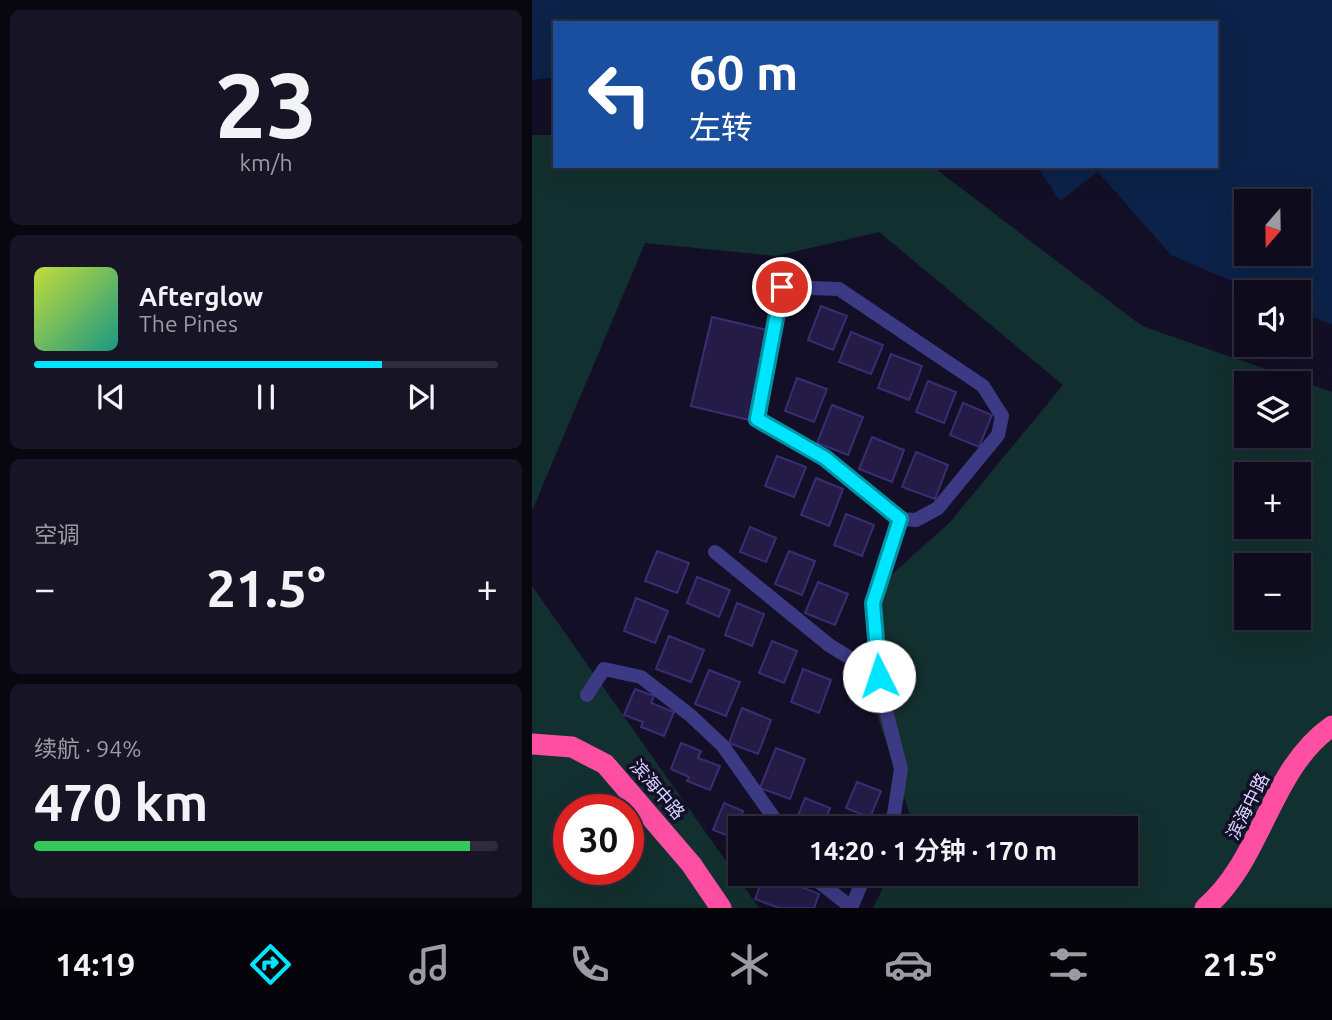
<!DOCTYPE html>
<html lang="zh">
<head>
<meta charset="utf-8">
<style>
	:root { --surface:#0e0b1c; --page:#171425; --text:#f1f3f6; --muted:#9b9ba3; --line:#2e2b3b; --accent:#00e5ff }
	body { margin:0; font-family:Ubuntu,"Noto Sans SC",sans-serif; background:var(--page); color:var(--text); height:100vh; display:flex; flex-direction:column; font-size:26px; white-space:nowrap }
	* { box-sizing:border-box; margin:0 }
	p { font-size:23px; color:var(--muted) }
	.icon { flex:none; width:38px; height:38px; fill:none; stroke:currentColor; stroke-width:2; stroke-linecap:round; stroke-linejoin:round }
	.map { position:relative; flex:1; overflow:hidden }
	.drawer { display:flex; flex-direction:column; gap:10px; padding:10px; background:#08060f; width:532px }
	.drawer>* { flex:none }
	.banner { position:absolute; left:21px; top:21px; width:665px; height:147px; border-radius:0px; box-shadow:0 7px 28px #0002,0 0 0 2px var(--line); background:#1a4fa0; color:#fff; overflow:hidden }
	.needle { width:46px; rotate:200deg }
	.buttons { position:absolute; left:702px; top:189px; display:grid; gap:14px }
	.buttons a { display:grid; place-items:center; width:77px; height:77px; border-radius:0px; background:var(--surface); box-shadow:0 7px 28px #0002,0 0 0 2px var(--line); font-size:35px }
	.speed { position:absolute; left:21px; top:794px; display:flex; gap:14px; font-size:35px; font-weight:700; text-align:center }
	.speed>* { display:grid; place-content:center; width:91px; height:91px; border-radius:50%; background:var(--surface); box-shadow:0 7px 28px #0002,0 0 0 2px var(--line); line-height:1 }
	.speed .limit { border:10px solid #d22; background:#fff; color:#111 }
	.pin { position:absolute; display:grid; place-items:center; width:60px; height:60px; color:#fff; margin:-30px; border:4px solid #fff; border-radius:50%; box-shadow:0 2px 7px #0007 }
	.me { position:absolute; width:77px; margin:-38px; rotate:356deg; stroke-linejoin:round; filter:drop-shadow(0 0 5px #0008) }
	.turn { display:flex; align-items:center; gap:24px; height:147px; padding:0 21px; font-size:32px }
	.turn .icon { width:91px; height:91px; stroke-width:2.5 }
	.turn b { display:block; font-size:49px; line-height:60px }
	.big { font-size:52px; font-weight:600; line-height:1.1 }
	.drawer .tile { flex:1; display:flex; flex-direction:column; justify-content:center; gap:10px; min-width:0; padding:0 24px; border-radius:10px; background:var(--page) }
	.drawer .dial { align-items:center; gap:0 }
	.dial b { font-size:91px; line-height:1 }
	.song { display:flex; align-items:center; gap:21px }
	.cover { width:84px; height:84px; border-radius:10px; background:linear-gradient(135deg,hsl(70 70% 55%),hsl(170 70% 35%)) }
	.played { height:7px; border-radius:4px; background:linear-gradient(90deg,var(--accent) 75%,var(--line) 75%) }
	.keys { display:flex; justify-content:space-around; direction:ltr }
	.heat { display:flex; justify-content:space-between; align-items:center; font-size:38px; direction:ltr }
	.charge { height:10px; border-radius:5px; background:linear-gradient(90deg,#34c759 94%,var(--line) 0) }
	.trip { position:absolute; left:196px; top:816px; width:410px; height:70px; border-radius:0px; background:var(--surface); box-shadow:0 7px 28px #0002,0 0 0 2px var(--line); font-weight:600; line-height:70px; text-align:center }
	.tab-bar { display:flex; height:112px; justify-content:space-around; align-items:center; background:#06040b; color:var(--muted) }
	.tab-bar .icon { width:49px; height:49px }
	.tab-bar .active { color:var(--accent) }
	.tab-bar b { font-size:32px; color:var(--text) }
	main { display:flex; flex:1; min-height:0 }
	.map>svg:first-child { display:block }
	.green { fill:#12302f; fill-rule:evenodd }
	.water { fill:#0c2248; fill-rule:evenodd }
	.building { fill:#241b47; stroke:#3b2d73; stroke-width:2 }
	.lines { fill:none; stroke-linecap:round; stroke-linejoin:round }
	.street { stroke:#3d3a85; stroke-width:14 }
	.highway { stroke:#ff4fa3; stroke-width:21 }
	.route-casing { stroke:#0095a6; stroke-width:18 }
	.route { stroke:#00e5ff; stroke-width:12 }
	.labels { text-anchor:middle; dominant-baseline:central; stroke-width:7; stroke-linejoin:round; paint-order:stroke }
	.street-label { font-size:18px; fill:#d9d4ff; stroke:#130f26 }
</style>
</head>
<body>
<main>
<section class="drawer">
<div class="tile dial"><b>23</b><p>km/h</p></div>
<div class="tile">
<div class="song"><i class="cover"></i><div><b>Afterglow</b><p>The Pines</p></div></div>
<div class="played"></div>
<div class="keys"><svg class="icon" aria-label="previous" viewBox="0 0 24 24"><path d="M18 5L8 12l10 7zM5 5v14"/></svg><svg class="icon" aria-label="pause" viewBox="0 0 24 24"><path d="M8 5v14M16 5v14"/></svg><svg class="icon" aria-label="next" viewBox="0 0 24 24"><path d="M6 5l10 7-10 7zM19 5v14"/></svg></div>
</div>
<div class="tile"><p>空调</p>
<div class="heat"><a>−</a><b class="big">21.5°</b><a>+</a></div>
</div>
<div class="tile"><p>续航 · 94%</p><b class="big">470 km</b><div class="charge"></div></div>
</section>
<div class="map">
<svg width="800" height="908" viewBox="0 0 800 908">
	<rect width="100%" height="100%" fill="#130f26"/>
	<path class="green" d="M0 135H23V166H400L610 326 800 392V908H341L358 873H593V828H379L381 824 328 663 355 579 418 522 531 385 347 232 244 256 113 243 0 511ZM714 383H766V436H714ZM714 474H766V527H714ZM714 565H766V618H714Z
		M0 586 227 908H0ZM37 810H96V870H37Z"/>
	<path class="water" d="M0 0H800V325L767 311 766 292H725L639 255 566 172 528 201 505 166H684V23H23V77L0 80ZM714 201H766V254H714Z"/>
	<path class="building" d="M289 306 315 316 301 350 276 340Z
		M180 317 239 331 217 420 159 406Z
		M319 332 351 345 339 374 307 362Z
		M359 354 390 366 377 400 346 388Z
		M265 378 295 389 282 422 253 411Z
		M396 381 424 392 412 423 384 412Z
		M431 403 460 415 447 447 418 435Z
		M300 405 331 417 316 455 285 443Z
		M340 437 372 450 360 482 327 469Z
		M384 452 416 465 403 499 370 487Z
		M245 456 274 467 262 497 233 486Z
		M284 478 311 489 297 526 269 515Z
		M314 514 342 525 330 556 302 545Z
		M218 527 244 538 234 562 208 552Z
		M125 551 157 563 145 593 113 581Z
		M257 551 283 561 270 595 243 584Z
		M165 577 198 590 187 617 155 603Z
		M286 582 316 594 303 625 273 613Z
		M104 598 136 611 123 643 92 631Z
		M205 603 232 614 220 646 193 635Z
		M137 636 172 650 159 682 124 669Z
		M240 641 265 651 252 683 227 673Z
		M271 669 299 680 287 713 259 702Z
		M177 670 208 682 194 716 163 704Z
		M103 689 122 696 119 703 142 712 132 736 109 727 111 722 92 715Z
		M210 708 239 720 226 754 197 743Z
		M149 743 169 751 166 758 188 766 178 790 155 781 157 777 139 769Z
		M244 748 273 759 258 799 228 788Z
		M325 782 349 791 338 818 314 808Z
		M273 798 298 808 290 828H261Z
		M192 803 211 811 209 818 231 826 208 828V846L198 842 200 837 181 830Z
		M233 873 262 874 259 883 287 894 282 908H247L223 899Z
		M300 873H320L318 880Z"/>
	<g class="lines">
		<path class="street" d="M250 287 307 289 451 386 470 416 466 435 406 508 384 520 368 519 293 458 225 419Z
			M183 552 297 645 347 676
			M55 695 72 669 109 677 158 715 191 746 249 828
			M356 828 362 814 369 769 348 687 342 603 368 519
			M281 873 287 882 319 907
			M319 908 334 873"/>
		<path class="highway" d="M0 744 40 747 73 764 159 864 189 908
			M673 908C731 859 737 770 800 726"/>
	</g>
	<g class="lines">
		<defs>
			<path id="route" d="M250 287 225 419 293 458 368 519 341 603 347 676"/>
		</defs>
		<use href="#route" class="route-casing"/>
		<use href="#route" class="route"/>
	</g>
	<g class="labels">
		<g class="street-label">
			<text transform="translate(126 789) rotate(49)">滨海中路</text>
			<text transform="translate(715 806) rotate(-63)">滨海中路</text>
		</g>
	</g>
</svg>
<div class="buttons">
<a><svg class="needle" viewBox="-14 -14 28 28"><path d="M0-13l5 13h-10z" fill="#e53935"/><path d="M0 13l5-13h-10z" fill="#9b9ba3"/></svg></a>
<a><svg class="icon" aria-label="sound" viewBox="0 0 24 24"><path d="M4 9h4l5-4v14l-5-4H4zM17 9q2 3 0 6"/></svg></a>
<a><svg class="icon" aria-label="layers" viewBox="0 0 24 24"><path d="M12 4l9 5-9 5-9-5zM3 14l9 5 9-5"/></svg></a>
<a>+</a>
<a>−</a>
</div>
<div class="speed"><div class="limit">30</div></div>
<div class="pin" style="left:250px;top:287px;background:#d93025"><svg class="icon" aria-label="arrive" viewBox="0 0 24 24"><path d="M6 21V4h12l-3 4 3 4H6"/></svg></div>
<svg class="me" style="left:347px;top:676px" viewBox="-20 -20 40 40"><circle r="19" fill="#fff"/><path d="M0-13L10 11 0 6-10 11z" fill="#00e5ff"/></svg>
<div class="trip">14:20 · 1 分钟 · 170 m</div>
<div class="banner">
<div class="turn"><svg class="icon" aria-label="left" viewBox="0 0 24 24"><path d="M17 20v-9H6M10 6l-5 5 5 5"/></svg><div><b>60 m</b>左转</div></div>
</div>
</div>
</main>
<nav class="tab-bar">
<b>14:19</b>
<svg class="icon active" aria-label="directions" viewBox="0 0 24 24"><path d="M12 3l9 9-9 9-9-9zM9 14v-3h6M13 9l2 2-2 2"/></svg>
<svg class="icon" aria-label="music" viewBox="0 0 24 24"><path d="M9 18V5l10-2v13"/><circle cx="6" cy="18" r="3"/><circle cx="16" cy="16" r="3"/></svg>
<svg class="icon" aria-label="phone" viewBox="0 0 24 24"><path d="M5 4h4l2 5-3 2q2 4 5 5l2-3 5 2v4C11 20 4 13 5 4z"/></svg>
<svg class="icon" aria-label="climate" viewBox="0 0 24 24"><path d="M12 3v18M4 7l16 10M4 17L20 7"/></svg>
<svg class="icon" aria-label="car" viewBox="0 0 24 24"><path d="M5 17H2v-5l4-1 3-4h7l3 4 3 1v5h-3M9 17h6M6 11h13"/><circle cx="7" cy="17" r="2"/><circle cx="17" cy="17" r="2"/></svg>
<svg class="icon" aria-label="filters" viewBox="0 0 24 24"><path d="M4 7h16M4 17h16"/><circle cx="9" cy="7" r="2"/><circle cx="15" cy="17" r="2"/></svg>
<b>21.5°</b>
</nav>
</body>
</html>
